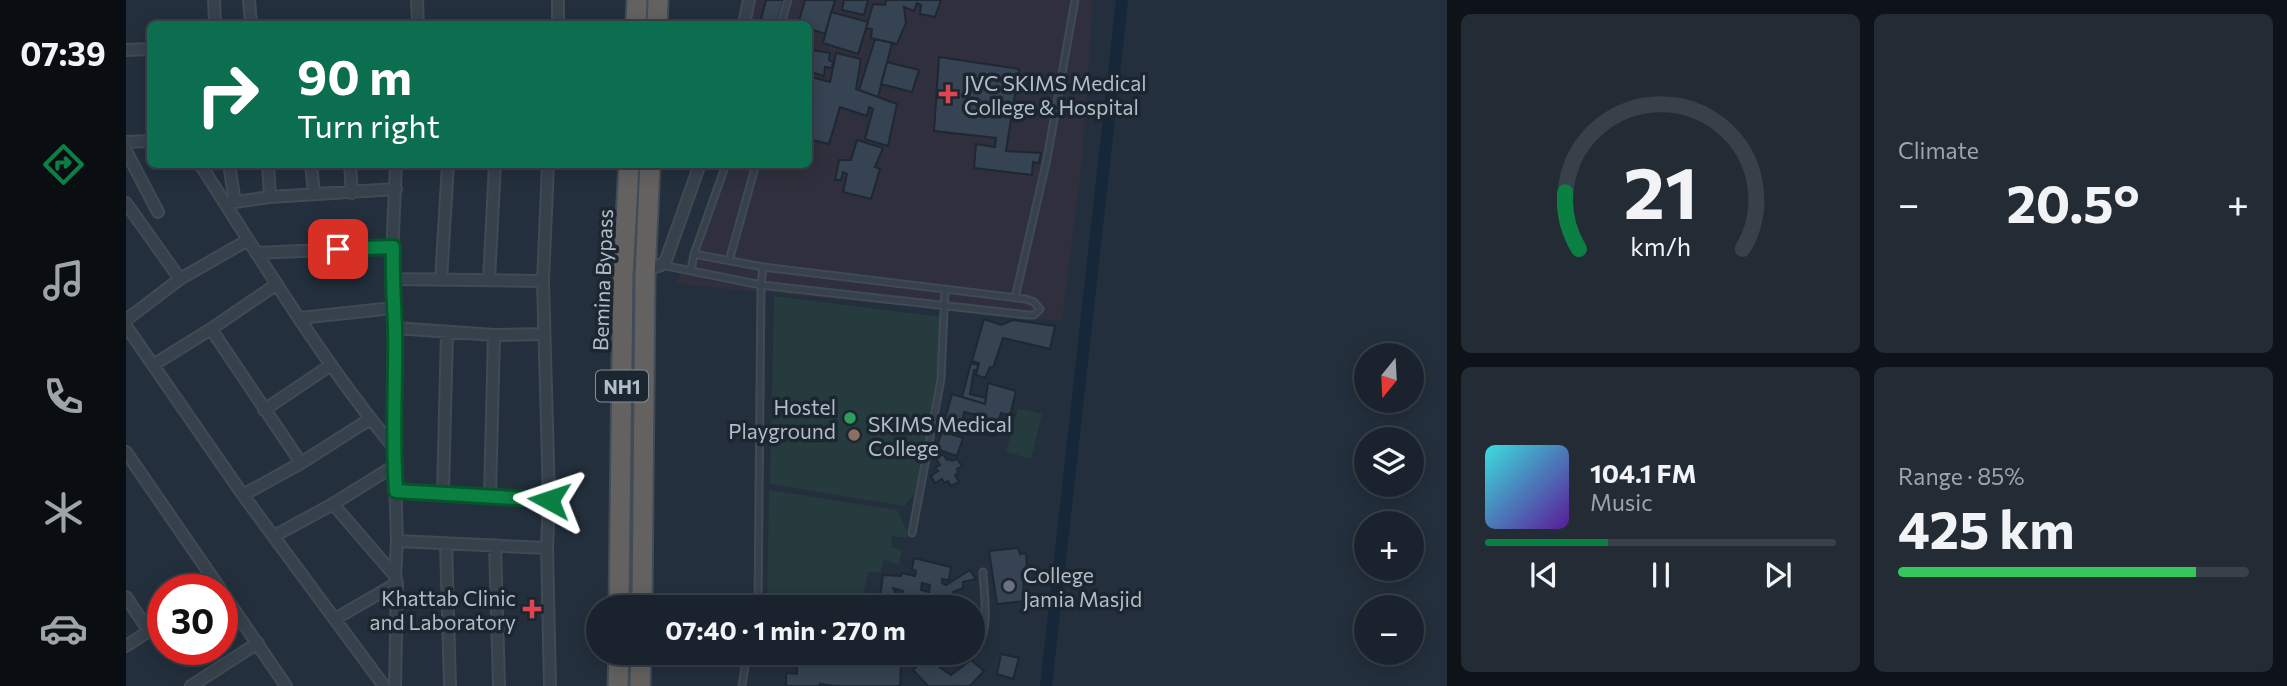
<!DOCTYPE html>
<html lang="en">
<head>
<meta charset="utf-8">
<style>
	:root { --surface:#1a232d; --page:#232b35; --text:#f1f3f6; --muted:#9fa4aa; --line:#384049; --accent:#0b8043 }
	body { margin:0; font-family:Commissioner,sans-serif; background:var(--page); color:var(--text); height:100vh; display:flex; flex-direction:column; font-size:26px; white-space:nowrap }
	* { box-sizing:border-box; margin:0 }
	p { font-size:23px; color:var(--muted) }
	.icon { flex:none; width:38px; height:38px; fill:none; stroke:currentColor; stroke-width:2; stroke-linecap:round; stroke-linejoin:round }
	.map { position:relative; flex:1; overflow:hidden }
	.details { display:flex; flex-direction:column; gap:14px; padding:14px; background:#0e1319; width:840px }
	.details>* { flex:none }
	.guide { position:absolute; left:21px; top:21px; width:665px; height:147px; border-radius:10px; box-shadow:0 4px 18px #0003,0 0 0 2px var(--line); background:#0b6e4f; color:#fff; overflow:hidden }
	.needle { width:46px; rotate:198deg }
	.fabs { position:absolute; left:1228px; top:343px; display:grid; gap:14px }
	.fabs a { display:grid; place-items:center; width:70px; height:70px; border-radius:50%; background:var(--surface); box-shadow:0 4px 18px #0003,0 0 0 2px var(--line); font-size:35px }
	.speed { position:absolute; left:21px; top:574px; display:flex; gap:14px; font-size:35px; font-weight:700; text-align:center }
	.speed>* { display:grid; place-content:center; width:91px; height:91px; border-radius:50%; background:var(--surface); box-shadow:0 4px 18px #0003,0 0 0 2px var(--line); line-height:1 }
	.speed .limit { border:10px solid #d22; background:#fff; color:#111 }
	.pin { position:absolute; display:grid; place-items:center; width:60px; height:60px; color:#fff; margin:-30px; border-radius:14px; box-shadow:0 4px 10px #0006 }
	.me { position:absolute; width:77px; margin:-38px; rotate:275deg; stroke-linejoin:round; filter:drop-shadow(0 0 5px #0008) }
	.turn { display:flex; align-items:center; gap:24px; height:147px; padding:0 35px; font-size:32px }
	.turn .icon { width:91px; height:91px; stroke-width:2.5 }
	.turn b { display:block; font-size:49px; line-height:60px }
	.big { font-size:52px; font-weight:700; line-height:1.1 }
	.details .card { flex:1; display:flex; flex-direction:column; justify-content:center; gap:10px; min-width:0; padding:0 24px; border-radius:10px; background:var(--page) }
	.details .dial { align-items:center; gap:0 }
	.dial svg { height:182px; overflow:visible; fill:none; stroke:var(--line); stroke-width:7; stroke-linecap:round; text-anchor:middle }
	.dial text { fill:var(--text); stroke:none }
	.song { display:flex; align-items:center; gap:21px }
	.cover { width:84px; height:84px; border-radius:10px; background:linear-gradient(135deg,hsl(180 70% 55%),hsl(270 70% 35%)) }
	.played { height:7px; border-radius:4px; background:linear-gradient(90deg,var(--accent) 35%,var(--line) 35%) }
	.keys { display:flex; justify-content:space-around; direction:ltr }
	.heat { display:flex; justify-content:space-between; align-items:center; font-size:38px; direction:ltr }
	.charge { height:10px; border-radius:5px; background:linear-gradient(90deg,#34c759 85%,var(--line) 0) }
	.details .tiles { flex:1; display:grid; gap:14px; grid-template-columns:repeat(2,1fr) }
	.trip { position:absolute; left:460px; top:595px; width:399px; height:70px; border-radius:35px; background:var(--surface); box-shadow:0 4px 18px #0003,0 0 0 2px var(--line); font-weight:700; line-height:70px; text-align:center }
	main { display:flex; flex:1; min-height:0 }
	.menu { display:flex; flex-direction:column; width:126px; justify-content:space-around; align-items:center; background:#0a0e12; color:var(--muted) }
	.menu .icon { width:49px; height:49px }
	.menu .current { color:var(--accent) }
	.menu b { font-size:32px; color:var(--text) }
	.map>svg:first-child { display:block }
	.medical { fill:#302f3d }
	.green { fill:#253b3d }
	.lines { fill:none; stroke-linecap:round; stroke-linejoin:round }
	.canal { stroke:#162739; stroke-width:12 }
	.building { fill:#354352; stroke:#1e2833; stroke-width:2; fill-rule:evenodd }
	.service-casing { stroke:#404a55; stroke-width:9 }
	.minor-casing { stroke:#404a55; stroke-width:14 }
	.trunk-casing { stroke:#424c57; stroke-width:23 }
	.service { stroke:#37414c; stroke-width:5 }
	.minor { stroke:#37414c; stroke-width:10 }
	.trunk { stroke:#646260; stroke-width:19 }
	.route-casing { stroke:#07532c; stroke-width:18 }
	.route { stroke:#0b8043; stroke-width:12 }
	.health-dot { fill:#e0444e; stroke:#1c2631; stroke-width:2.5 }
	.leisure-dot { fill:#2e9e5b; stroke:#1c2631; stroke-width:2.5 }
	.education-dot { fill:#8d6e63; stroke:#1c2631; stroke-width:2.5 }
	.worship-dot { fill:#6b7280; stroke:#1c2631; stroke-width:2.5 }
	.labels { text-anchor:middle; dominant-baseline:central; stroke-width:7; stroke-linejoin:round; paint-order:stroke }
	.shield { fill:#1c2631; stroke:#858f9a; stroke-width:2 }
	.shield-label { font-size:19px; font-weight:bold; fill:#b2bcc7 }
	.poi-label { font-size:21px; fill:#b2bcc7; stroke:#1c2631; text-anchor:start }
	.street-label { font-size:21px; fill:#b2bcc7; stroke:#1c2631 }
</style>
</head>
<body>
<main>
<nav class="menu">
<b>07:39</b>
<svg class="icon current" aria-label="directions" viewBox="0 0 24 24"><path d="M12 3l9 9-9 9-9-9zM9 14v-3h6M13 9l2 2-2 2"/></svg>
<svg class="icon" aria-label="music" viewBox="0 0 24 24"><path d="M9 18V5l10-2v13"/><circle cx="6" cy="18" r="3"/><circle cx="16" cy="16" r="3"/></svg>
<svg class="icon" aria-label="phone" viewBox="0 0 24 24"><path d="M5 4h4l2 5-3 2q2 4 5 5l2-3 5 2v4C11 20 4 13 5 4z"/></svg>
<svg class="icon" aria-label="climate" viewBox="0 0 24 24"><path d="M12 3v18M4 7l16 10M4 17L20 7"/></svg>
<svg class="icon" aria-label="car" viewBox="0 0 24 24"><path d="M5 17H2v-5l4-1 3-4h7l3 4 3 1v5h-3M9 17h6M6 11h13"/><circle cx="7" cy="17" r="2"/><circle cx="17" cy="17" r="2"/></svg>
</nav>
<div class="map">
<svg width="1321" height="686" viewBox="0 0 1321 686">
	<rect width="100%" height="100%" fill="#232f3c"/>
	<path class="medical" d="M629 0H967L956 163 936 321 550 284 601 165 682 164V24L622 23Z"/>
	<path class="green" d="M648 296 815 317 811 372 795 464 788 495 778 506 644 484Z
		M892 408 916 414 905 459 880 452Z
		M643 490 771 510 782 532 781 538 766 536 765 547 776 550 773 564 757 560 755 572H742L736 602 748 607H641Z"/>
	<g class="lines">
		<path class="canal" d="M920 686 996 0"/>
	</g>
	<path class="building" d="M640 0H658L651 23 635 19Z
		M679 0H709L699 34 682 28V24H672Z
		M718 0H742L738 15 716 10Z
		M760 0H815L809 17 794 14 795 5 791 3 788 11 778 7 780 23 771 44 745 38 746 29 740 28 747 4 759 5Z
		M705 12 742 22 732 54 697 43Z
		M749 39 766 43 752 97 733 90Z
		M686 50 704 53 703 60 707 62 706 68 699 67 698 76 682 71Z
		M710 53 735 59 730 89 771 104 762 146 739 139 747 109 743 107 741 116 714 107 703 144 682 139V114L687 100 682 99V76L704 82Z
		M813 57 893 69 880 151 915 153 913 163 907 162 906 175 848 168 850 144 869 147 870 138 808 131Z
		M761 62 793 70 786 92 755 84Z
		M731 140 757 148 749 167 754 169 745 199 717 192 721 174 717 172 715 180H709L713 160H725Z
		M858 319 875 325 887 320 929 326 924 349 877 338 867 368 864 367 859 378 850 375 853 363 846 361Z
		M845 363 852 365 851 370H848L844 394 860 398 859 404 836 397Z
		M862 383 890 391 884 416 875 413 868 436 857 433 860 417 838 412 835 429 817 426 826 394 859 404Z
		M816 431 837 438 831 456 810 449Z
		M817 454 821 460 823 459 826 461 831 459 836 466 831 469 832 473 829 475 833 482 825 486 822 481 818 483 816 479 809 483 805 476 812 471 809 468 814 465 810 459Z
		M892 548 894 554 900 553 901 569 897 570 898 601 871 604 863 551Z
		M788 558 825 567 823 580 816 579V583L820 585 844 570 850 579 837 582V588L827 592 826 600 811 596 812 599 818 601 817 607H774L777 591 767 588 773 600 754 597 757 575 775 576 776 573 789 576 790 571 786 569ZM796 583 804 585 803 592 795 590Z
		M834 597 845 601 843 607H828L830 599Z
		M671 653H762L761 661 775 664 774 686H708L694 684V686H660V673L671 674Z
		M875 654 893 658 887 679 871 674Z
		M799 657 825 675 845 660 858 671 844 686H802L787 670Z"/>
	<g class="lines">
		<defs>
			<path id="service" d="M655 24 662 0
				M603 261 630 164
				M536 265 635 285 902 315H908L914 309 908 302 900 299 637 267 568 254
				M565 271 568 254 600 164
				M889 298 921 159 949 0
				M786 533 815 379 819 289
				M632 607 635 285 637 267
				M802 653 846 654C866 634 858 598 857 572
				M616 686 621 653"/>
			<path id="minor" d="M88 0 89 24
				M123 0 125 24
				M291 0 292 24
				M432 24V0
				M618 24 623 0
				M0 50 24 49
				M0 142 24 141
				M0 151 32 212
				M74 164C136 261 196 361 269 449
				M103 164 109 202H104
				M142 164 144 197
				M185 164 188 193
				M224 164 226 193
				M422 164 417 281 423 500 421 548 424 686
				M109 202 144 197 270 189
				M0 203 54 279
				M130 253 267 247
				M520 270 535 265 540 260 574 164
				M265 279 417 281
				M315 280 322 164
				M363 280 369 164
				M174 318 267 308
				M0 320 54 279 122 240
				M0 326 117 495 258 686
				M269 328 368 335 418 334
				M85 329 175 463
				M27 365 85 329 151 284
				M138 410 205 365
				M0 452 95 590
				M270 490 423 500
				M317 493 321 332
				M117 495 175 463 244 419
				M364 495 368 335
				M207 504 269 576
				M148 536 207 504 268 466
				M271 541 421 548
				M320 543 324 686
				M369 545 373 686
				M96 592 160 686
				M0 597 23 631 0 646
				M209 619 271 583
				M23 631 37 620
				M65 686 132 643
				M269 686 271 583 269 576 271 541 267 409 269 328 265 279 270 164"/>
			<path id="trunk" d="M510 24 511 0
				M531 24 532 0
				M493 607 497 276 503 164
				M516 607 519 277 524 164
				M492 686 493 653
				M514 686 515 653"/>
		</defs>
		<use href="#service" class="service-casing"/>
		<use href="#minor" class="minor-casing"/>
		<use href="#trunk" class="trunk-casing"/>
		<use href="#service" class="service"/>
		<use href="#minor" class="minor"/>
		<use href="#trunk" class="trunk"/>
	</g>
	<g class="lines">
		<defs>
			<path id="route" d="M212 249 267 247C266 275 268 301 269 328 270 382 266 436 270 491L423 500"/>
		</defs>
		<use href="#route" class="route-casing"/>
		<use href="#route" class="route"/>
	</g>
	<g class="health-dot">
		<path d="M818.5 83.5h7v7h7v7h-7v7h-7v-7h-7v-7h7z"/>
		<path d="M402.5 598.5h7v7h7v7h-7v7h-7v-7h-7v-7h7z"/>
	</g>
	<circle class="leisure-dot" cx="724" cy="418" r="7"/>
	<circle class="education-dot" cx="728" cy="435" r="7"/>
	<circle class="worship-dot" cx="883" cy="586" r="7"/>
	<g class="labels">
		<rect class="shield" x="470" y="370.5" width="52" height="31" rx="5"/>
		<g class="shield-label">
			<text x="496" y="386">NH1</text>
		</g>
		<g class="poi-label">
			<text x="838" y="82">JVC SKIMS Medical<tspan x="838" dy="24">College &amp; Hospital</tspan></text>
			<text x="710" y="406" text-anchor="end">Hostel<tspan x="710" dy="24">Playground</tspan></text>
			<text x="742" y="423">SKIMS Medical<tspan x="742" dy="24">College</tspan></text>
			<text x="897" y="574">College<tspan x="897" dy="24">Jamia Masjid</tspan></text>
			<text x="390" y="597" text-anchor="end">Khattab Clinic<tspan x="390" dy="24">and Laboratory</tspan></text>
		</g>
		<g class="street-label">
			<text transform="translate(476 280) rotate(-88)">Bemina Bypass</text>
		</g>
	</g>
</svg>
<div class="fabs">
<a><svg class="needle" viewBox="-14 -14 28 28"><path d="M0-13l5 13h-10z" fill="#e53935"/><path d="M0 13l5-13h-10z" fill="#9fa4aa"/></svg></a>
<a><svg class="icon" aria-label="layers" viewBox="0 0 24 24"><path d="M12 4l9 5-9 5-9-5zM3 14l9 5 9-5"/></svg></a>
<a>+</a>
<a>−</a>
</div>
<div class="speed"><div class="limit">30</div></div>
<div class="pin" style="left:212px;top:249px;background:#d93025"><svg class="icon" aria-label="arrive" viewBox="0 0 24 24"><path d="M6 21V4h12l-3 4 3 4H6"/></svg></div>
<svg class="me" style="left:423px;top:500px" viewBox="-20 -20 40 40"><path d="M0-17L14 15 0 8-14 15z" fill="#0b8043" stroke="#fff" stroke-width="4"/></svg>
<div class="trip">07:40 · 1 min · 270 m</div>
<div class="guide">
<div class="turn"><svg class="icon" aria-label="right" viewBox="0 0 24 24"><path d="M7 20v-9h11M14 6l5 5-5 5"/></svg><div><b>90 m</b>Turn right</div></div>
</div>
</div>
<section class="details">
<div class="tiles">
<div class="card dial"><svg viewBox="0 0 100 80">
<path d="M14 69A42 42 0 1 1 86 69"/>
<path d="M14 69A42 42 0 0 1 8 44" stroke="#0b8043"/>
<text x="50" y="56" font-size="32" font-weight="700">21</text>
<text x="50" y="72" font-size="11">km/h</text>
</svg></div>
<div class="card"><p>Climate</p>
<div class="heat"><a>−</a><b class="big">20.5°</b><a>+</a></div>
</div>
<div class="card">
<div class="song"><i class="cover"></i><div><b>104.1 FM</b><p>Music</p></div></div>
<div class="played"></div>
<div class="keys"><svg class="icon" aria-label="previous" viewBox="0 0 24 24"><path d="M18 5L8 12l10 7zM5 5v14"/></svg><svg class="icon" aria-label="pause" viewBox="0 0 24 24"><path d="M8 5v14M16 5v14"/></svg><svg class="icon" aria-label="next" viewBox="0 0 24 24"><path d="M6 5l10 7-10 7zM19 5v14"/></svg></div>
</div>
<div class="card"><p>Range · 85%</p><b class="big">425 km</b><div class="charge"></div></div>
</div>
</section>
</main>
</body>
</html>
